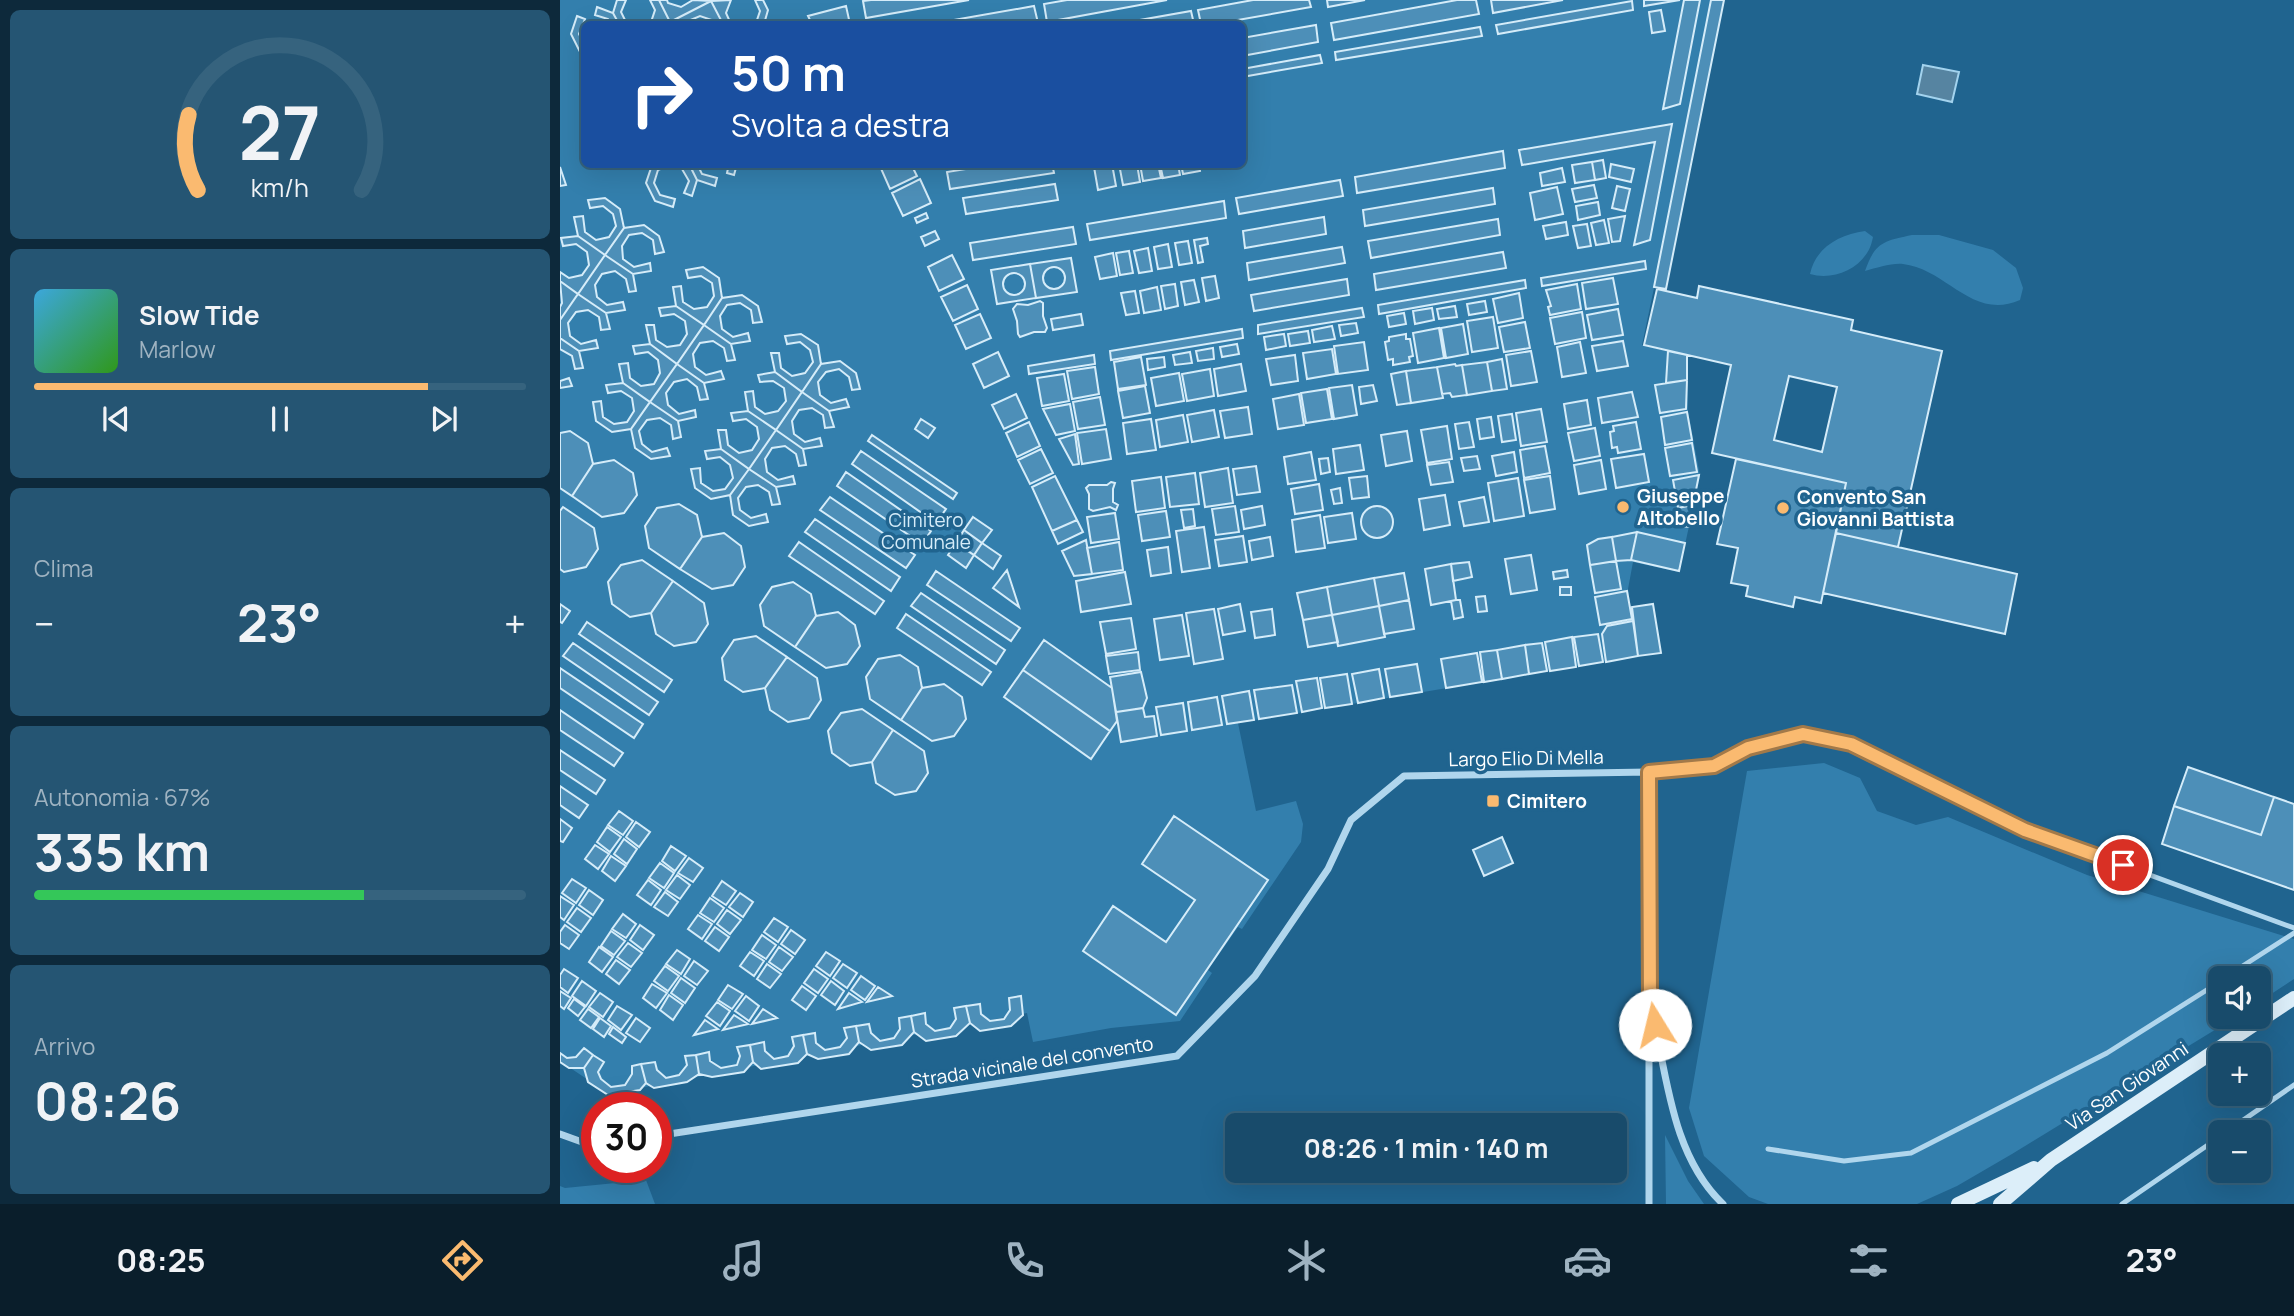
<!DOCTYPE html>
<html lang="it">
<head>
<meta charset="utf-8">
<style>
	:root { --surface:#184b6b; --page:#255573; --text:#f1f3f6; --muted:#9fb3c1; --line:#36637e; --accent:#faba70 }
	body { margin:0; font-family:Manrope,sans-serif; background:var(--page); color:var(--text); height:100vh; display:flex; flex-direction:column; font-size:26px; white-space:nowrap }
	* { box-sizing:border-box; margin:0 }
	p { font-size:23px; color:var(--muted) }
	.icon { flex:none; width:38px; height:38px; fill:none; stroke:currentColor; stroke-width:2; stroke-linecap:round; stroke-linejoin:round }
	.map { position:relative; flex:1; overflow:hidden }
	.drawer { display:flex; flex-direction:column; gap:10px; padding:10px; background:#0d293b; width:560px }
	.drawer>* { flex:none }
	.hud { position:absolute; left:21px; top:21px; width:665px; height:147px; border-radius:10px; box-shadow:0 7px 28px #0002,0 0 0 2px var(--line); background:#1a4fa0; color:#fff; overflow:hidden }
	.controls { position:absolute; left:1648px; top:966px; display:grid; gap:14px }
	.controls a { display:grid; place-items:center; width:63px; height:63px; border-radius:10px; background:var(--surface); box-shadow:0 7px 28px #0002,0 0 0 2px var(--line); font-size:35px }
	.speed { position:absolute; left:21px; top:1092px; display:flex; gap:14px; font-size:35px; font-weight:700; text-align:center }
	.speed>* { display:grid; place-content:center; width:91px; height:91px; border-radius:50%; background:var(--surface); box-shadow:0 7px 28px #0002,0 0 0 2px var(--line); line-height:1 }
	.speed .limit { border:10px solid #d22; background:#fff; color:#111 }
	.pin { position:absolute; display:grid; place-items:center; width:60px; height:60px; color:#fff; margin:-30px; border:4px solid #fff; border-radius:50%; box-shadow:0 2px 7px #0007 }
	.me { position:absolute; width:77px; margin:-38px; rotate:351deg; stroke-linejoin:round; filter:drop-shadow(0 0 5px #0008) }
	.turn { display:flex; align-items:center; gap:24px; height:147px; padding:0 35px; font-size:32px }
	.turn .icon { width:91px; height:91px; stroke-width:2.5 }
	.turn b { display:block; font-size:49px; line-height:60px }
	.big { font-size:52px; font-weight:700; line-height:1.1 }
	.drawer .tile { flex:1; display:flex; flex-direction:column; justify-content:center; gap:10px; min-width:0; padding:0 24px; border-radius:10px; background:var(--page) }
	.drawer .dial { align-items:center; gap:0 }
	.dial svg { height:182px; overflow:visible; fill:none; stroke:var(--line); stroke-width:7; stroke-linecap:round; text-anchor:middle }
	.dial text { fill:var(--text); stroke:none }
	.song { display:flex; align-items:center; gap:21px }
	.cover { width:84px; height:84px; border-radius:10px; background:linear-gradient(135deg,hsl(200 70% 55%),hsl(110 70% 35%)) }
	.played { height:7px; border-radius:4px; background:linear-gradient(90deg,var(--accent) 80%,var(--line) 80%) }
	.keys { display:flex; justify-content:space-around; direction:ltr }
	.heat { display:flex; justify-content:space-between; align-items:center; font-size:38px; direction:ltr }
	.charge { height:10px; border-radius:5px; background:linear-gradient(90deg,#34c759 67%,var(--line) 0) }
	.trip { position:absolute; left:665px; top:1113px; width:402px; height:70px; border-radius:10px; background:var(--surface); box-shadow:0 7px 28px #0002,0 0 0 2px var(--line); font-weight:700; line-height:70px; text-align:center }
	.tabs { display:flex; height:112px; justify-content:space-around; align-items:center; background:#0a1e2b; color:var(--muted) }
	.tabs .icon { width:49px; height:49px }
	.tabs .on { color:var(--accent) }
	.tabs b { font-size:32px; color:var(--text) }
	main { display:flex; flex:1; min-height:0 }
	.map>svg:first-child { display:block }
	.green { fill:#337fad; fill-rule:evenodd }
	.water { fill:#5684a1; stroke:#a3d3ee; stroke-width:2 }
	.building { fill:#4d8fb8; stroke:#d5ecf9; stroke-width:2; fill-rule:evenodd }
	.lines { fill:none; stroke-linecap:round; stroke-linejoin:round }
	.service { stroke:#b0d6ed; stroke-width:5 }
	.minor { stroke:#b0d6ed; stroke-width:7 }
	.secondary { stroke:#dceef9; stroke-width:14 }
	.route-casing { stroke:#a27949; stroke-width:18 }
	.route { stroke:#faba70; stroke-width:12 }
	.poi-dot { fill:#faba70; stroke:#20648f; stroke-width:2.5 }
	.labels { text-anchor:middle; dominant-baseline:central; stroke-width:7; stroke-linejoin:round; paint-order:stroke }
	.poi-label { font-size:19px; font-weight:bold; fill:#fff; stroke:#20648f; text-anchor:start }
	.park-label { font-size:19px; fill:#d5ecf9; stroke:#20648f }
	.street-label { font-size:19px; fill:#fff; stroke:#20648f }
</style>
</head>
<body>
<main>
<section class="drawer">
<div class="tile dial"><svg viewBox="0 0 100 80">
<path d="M14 69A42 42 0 1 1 86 69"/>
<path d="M14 69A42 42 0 0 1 10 36" stroke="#faba70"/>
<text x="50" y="56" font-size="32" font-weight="700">27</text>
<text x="50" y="72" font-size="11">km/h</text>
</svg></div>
<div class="tile">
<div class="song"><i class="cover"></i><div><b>Slow Tide</b><p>Marlow</p></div></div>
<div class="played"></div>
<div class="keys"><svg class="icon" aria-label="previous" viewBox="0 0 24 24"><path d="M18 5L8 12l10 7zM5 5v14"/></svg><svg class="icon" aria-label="pause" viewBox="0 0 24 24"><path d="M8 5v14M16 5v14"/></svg><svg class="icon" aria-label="next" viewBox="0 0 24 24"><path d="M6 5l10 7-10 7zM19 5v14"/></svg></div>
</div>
<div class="tile"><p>Clima</p>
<div class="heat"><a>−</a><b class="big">23°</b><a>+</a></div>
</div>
<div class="tile"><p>Autonomia · 67%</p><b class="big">335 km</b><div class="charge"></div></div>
<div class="tile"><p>Arrivo</p><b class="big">08:26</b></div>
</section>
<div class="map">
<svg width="1734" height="1204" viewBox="0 0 1734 1204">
	<rect width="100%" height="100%" fill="#20648f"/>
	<path class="green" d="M0 0H1164L1106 289 1094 288 1082 345 1127 356 1128 411 1140 476 1119 572 1073 562 1068 589 1078 656 678 723 696 811 736 801 743 824 741 842 682 929 678 927 648 970 652 973 620 1021 551 1028 473 1042 467 1013 49 1094 0 1061ZM24 24H682V164H24Z
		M1305 231 1313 237C1312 242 1310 249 1307 253 1295 272 1270 280 1250 274 1256 247 1279 235 1305 231Z
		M1352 235H1379L1433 250 1456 268 1463 288 1460 300C1412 321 1387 269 1343 264 1331 263 1317 268 1305 271 1315 242 1324 241 1352 235Z
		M1264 763 1300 778 1317 811 1356 825 1388 817 1527 875 1734 939V979L1699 1002V978H1661V1017H1676L1452 1154 1397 1186 1357 1204H1208L1189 1197 1144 1156 1129 1108 1187 771Z
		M1105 1135 1128 1181 1144 1204H1106Z
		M86 1180 95 1204H0V1186L5 1188Z"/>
	<path class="water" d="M1363 65 1399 72 1392 102 1357 94Z"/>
	<path class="building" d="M57 0H66L61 12 67 24H59L53 13Z
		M90 0H99L110 22 104 24H87L91 22 95 10Z
		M99 0H107L108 3 121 7 133 0 151 1 110 22Z
		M171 0 166 13 171 24H163L151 1Z
		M195 0H203L208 10 204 24 196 23 200 11Z
		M311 0H409L306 18 303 1Z
		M507 0H607L487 22 484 4Z
		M693 0H749L751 7 655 24H641L638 10Z
		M767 0H805L768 7Z
		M897 0H916L919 14 774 40 771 23Z
		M931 0H1003L933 13Z
		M1084 0H1120L1084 6Z
		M1124 0H1140L1120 104 1103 109Z
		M1151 0H1164L1106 289 1094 287Z
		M151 1 163 24H155L152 20 140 16 128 21 127 24H111L110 22Z
		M1072 1 1073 10 938 34 936 25Z
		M286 6 290 24H252L248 16Z
		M474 6 478 23 371 24Z
		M37 7 53 13 59 24H50L48 19 35 15Z
		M1101 10 1105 31 1092 33 1089 12Z
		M631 11 634 24H557Z
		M17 16 25 19 19 34 24 44V53L20 52 11 34Z
		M756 25 758 42 682 56V38Z
		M920 27 922 36 776 60 775 52Z
		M760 55 762 63 682 77V69Z
		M1112 124 1090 240 1074 245 1095 142 962 165 959 150Z
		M943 151 945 168 797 193 795 177Z
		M1043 160 1046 178 1035 180 1032 162Z
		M1032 162 1035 180 1015 183 1012 165Z
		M129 164H137L142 174 157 178 155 186 137 180Z
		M129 164 137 180 132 196 124 193 129 181 122 169 110 165 98 170 94 183 100 195 115 199 113 207 95 201 86 183 92 165Z
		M169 164H177L174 175 167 173Z
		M319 164H351L357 176 330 189Z
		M437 164H492L494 173 390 189 387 172Z
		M552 164 556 186 538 190 534 167Z
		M559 164H577L580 182 563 185Z
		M580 164H598L601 178 583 181Z
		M600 164H618L620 175 603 178Z
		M621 164H639L640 171 623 174Z
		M1051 164 1074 169 1071 182 1049 177Z
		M0 167 6 185 0 186Z
		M1002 168 1005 182 982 186 980 173Z
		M360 179 371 203 343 216 332 193Z
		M780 180 783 196 679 214 676 198Z
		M495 184 498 200 406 214 403 198Z
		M1034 185 1037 198 1015 202 1012 189Z
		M1057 186 1070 189 1065 211 1052 208Z
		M997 187 1003 214 975 220 970 193Z
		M933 188 935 204 805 226 803 210Z
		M45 198 60 209 64 228 45 255 18 236 14 217 23 216 25 232 36 240 49 237 56 226 53 214 43 206 30 208 28 200Z
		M664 201 666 218 530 240 527 224Z
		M1038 202 1040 215 1018 220 1016 206Z
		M366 213 368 218 357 223 355 218Z
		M1065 216 1060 241 1052 242 1048 219Z
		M764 217 766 234 685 248 683 231Z
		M938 219 940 235 811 258 808 241Z
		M1044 220 1049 243 1036 245 1031 223Z
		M1006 222 1008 235 986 239 983 226Z
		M1027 224 1031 246 1018 248 1013 226Z
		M84 225 99 236 104 252 95 254 93 240 82 233 69 235 62 246 63 259 74 267 90 263 91 271 73 274 45 255 64 228Z
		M513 227 516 244 413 260 410 243Z
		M375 231 379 239 365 246 361 237Z
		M18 236 45 255 18 294 0 281V272L9 278 22 275 29 265 27 252 16 244 3 246 1 238Z
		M647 238 648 244 640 246 643 262 638 263 634 240Z
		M628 241 632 263 619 265 615 243Z
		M608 244 612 267 598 269 594 247Z
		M782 247 785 263 689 280 687 263Z
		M588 248 592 271 579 273 574 251Z
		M569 251 573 273 560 275 556 253Z
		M943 252 946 268 816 290 814 274Z
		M553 253 557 276 540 279 535 257Z
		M45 255 73 274 76 291 69 292 66 279 55 271 42 274 35 285 37 297 47 305 63 302 65 310 46 313 18 294Z
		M392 255 404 279 379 291 368 267Z
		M511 258 517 292 476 298 470 264Z
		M1085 261 1086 269 982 286 981 278Z
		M470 264 476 298 437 304 431 270Z
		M483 278a11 11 0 1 1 22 0a11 11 0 1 1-22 0Z
		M143 267 159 278 162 298 144 325 116 306 113 287 121 286 123 302 134 309 147 307 154 296 152 283 141 276 128 278 126 270Z
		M443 284a11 11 0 1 1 22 0a11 11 0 1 1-22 0Z
		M655 276 659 298 646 301 642 278Z
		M1053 278 1058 304 1026 309 1022 283Z
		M787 279 789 295 694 311 691 295Z
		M634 280 639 302 625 305 621 282Z
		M965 280 966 288 819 314 818 305Z
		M0 281 18 294 0 320V307L2 303Z
		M615 284 618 306 605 309 601 286Z
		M1017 284 1021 309 990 315 988 307 991 306 986 290Z
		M407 285 418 309 393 321 381 297Z
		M1139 286 1293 320 1291 330 1382 351 1338 547 1276 533 1286 483 1152 453 1171 365 1084 345 1097 289 1137 298ZM1229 376 1277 387 1262 452 1214 440Z
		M597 287 601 310 584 313 580 291Z
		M575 291 579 313 566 315 561 293Z
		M959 293 963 318 938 323 933 299Z
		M18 294 46 313 50 329 41 330 39 317 28 310 16 312 8 323 10 336 21 344 36 340 38 348 19 351 0 338V320Z
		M182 295 198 306 202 322 193 323 191 310 180 303 167 305 160 316 162 329 173 337 188 333 190 341 171 344 144 325 162 298Z
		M480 301 483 303V316L487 328 485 332H474L460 337 458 334 457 321 453 309 457 304 468 305Z
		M925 301 927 312 909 315 907 304Z
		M116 306 144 325 117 364 90 344 86 325H94L96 340 107 347 120 345 127 334 125 321 114 314 101 316 99 308Z
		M895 306 897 317 879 319 877 309Z
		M802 308 804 317 698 334V325Z
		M872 308 874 320 855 324 853 311Z
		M1058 309 1063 335 1032 340 1027 315Z
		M1022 312 1026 338 995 344 990 318Z
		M844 313 846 324 829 327 827 316Z
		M420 314 431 338 406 349 395 325Z
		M521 314 523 325 493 330 491 319Z
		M933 317 938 348 912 352 907 321Z
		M965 322 970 348 944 352 939 327Z
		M796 323 798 333 781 336 779 325Z
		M903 324 908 354 886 358 881 328Z
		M144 325 171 344 175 360 167 361 164 348 153 341 140 343 133 354 135 367 146 375 161 371 164 379 144 383 117 364Z
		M772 326 775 339 754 342 752 330Z
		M879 328 884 358 858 363 853 333Z
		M682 329 683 338 551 360 550 351Z
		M748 331 750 343 730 346 728 334Z
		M241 334 258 345 261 364 242 392 215 372 211 353H219L221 368 232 376 245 373 253 362 250 350 240 342 227 344 225 336Z
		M724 334 726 346 706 350 704 337Z
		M846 334V339H850L853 356 849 357 850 362 833 365V359L828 360 825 342 829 341V337Z
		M0 338 19 351 23 368 15 369 12 356 0 349Z
		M1063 341 1068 366 1037 371 1032 346Z
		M804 342 808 370 778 374 774 346Z
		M1020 342 1026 373 1002 377 997 347Z
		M90 344 117 364 90 402 63 383 59 364 68 363 70 378 81 386 94 384 100 373 98 360 88 352 75 354 73 346Z
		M677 344 679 354 662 357 660 347Z
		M653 348 654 359 638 361 636 351Z
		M772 349 776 374 747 379 743 353Z
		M971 351 977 382 951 386 946 355Z
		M1108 351 1127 355V380L1106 383Z
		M438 352 449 376 424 388 413 364Z
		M630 352 632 363 615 365 613 355Z
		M534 355 535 364 469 374 468 366Z
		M735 355 738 381 711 385 706 359Z
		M581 357 586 385 558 389 554 362Z
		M604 357 605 367 588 370 587 359Z
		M942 359 947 389 932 391 927 362Z
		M280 361 296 373 300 389 292 390 289 377 279 369 266 372 258 382 260 395 271 403 286 399 289 407 269 411 242 392 261 364Z
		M927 362 932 391 907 395 902 365Z
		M117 364 144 383 148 399 140 400 137 387 127 379 114 382 106 393 108 405 119 414 135 410 136 417 118 421 90 402Z
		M681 364 686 391 658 396 654 369Z
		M895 364 896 366 902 365 907 395 892 397 890 393 882 394 877 367Z
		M535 367 539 394 512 399 507 371Z
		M877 367 883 398 851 403 846 371Z
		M650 369 654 396 627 401 622 374Z
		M846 371 851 403 837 405 831 374Z
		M215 372 242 392 216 430 188 411 185 392 193 391 195 407 205 414 218 411 226 401 224 388 213 381 200 382 198 375Z
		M619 373 624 401 596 406 591 378Z
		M504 374 509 401 482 406 477 378Z
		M9 378 12 386 0 388V381Z
		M1127 380 1126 409 1100 413 1095 385Z
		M63 383 90 402 71 429 52 432 36 421 33 402 41 401 43 417 54 424 67 422 74 411 72 398 61 391 48 393 46 385Z
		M792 385 797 415 774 419 769 388Z
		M813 385 817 401 801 404 799 387Z
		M585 386 590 413 563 418 558 391Z
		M767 389 772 419 746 423 741 393Z
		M242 392 269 411 274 427 265 428 263 415 252 408 239 410 232 421 234 434 245 442 260 438 262 446 243 449 216 430Z
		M1072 392 1078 417 1042 423 1038 398Z
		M456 394 467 418 444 429 432 405Z
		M739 394 744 425 718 429 713 399Z
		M540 397 545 425 518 429 513 402Z
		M1027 400 1031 425 1008 429 1004 404Z
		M90 402 118 421 121 437 113 439 111 425 100 418 87 420 79 431 82 444 92 452 107 448 110 456 91 459 75 448 71 429Z
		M510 404 515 431 496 435 483 409Z
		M688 407 692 434 665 438 660 411Z
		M981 409 987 442 961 446 956 413Z
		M654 410 659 437 632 442 627 415Z
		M188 411 216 430 189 469 161 449 158 430H166L168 445 179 453 192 450 199 439 197 427 186 419 173 421 171 413Z
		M1127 412 1132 440 1105 445 1101 417Z
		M952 414 956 440 942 442 938 416Z
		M623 415 628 442 600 447 596 420Z
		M931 417 934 437 920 439 917 419Z
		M361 419 375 428 368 438 355 429Z
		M591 419 596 450 567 454 563 423Z
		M469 422 480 446 457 457 446 433Z
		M909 422 914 447 899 449 895 424Z
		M1076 422 1081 449 1058 453 1057 447 1052 448 1050 432 1054 431 1053 426Z
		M887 426 892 459 867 463 861 430Z
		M1035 428 1040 456 1014 461 1008 433Z
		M546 429 551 459 522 464 517 433Z
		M216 430 243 449 246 465 239 466 236 454 225 446 212 448 205 459 207 472 218 480 233 476 235 484 216 487 189 469Z
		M10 431 28 443 33 464 12 496 0 488V433Z
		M847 431 852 461 826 466 821 435Z
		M515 434 519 464 513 465 499 439Z
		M312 435 397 493 393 499 308 441Z
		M1132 443 1137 472 1110 476 1105 448Z
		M800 445 804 470 776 474 773 449Z
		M985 446 990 473 964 478 960 450Z
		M161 449 189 469 170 495 151 499 135 488 131 469 140 468 141 483 153 491 165 489 173 478 170 465 160 457 147 459 145 451Z
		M481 449 493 473 470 484 458 460Z
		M301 451 386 509 376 523 292 464Z
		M751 452 756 480 728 484 724 457Z
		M954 452 957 472 936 476 932 456Z
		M1084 454 1089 482 1056 488 1051 459Z
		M917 456 920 469 904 471 901 458Z
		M768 458 770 472 761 474 759 459Z
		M1176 459 1286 483 1261 603 1235 597 1233 607 1186 596 1188 586 1171 583 1178 548 1157 544Z
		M54 460 73 473 77 495 64 513 42 517 12 496 33 464Z
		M1041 460 1046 489 1019 494 1014 465Z
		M889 462 893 482 871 485 867 465Z
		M696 466 700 492 677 495 673 469Z
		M668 468 673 503 645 507 640 473Z
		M189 469 216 487 220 504 212 505 209 492 198 485 186 487 178 498 180 510 191 518 206 514 208 522 189 526 173 515 170 495Z
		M286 472 371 531 362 544 277 486Z
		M635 473 639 504 610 507 606 477Z
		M1139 475 1133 505 1118 508 1113 480Z
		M495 476 517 520 492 531 472 487Z
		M807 476 809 497 792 499 789 478Z
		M990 476 995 509 970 513 964 480Z
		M601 477 605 508 576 512 572 481Z
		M958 478 964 516 934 521 928 483Z
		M551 482 555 483 553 489V502L558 505 556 510 550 507 533 511 529 509V494L526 488 529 485H547Z
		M759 484 763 510 735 514 731 489Z
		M780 488 782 503 774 504 771 490Z
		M885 495 890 525 864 530 859 499Z
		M270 497 355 555 346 568 260 510Z
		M924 497 929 522 904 526 899 502Z
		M119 504 137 515 142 537 120 569 89 548 85 526 97 508Z
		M1133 505 1129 527 1120 526 1118 508Z
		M675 506 679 532 656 535 652 509Z
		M702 506 705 525 684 529 681 510Z
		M801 522a16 16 0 1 1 32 0a16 16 0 1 1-32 0Z
		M3 507 34 528 38 549 26 567 4 572 0 569V511Z
		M633 509 635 526 624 528 621 510Z
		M606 511 610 537 582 541 578 515Z
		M555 513 559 539 531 543 527 517Z
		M792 513 796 539 768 543 764 517Z
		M760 515 765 548 736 552 732 520Z
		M413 517 432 530 422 543 404 530Z
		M255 519 340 577 331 591 245 532Z
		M517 520 523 532 498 544 492 531Z
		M644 527 650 568 622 572 616 531Z
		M404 530 422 543 414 555 396 543Z
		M1077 532 1125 543 1119 571 1071 560Z
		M1077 532 1071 560 1056 561 1052 537Z
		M164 533 181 546 185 567 173 585 152 589 120 569 142 537Z
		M1276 533 1457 574 1445 634 1263 593Z
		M683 536 687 562 659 566 655 540Z
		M710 537 713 556 692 560 689 541Z
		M1052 537 1056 561 1030 565 1027 545 1038 539Z
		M526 540 532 574 514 576 502 551Z
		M239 542 324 601 315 614 229 556Z
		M559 542 563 570 532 574 527 548Z
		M396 543 414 555 406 568 388 555Z
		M422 543 441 556 433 569 414 555Z
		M608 547 611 573 591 576 587 550Z
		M971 555 977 590 951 594 945 559Z
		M82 560 113 581 91 613 70 617 52 604 48 582 61 565Z
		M1056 561 1061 589 1035 593 1030 565Z
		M909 562 912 577 893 581 891 564Z
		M891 564 896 600 871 605 865 569Z
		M447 570 459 607 433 588Z
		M1007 570 1008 577 994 579 993 572Z
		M376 571 460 628 451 641 367 585Z
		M565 572 571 604 521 612 516 581Z
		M844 573 849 600 819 606 814 578Z
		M814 578 819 606 772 615 767 587Z
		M113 581 144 603 148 624 136 642 114 646 96 634 91 613Z
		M233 582 251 594 256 616 235 647 204 626 200 605 212 587Z
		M767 587 772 615 743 620 737 593Z
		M1000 587H1011V595H1000Z
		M1067 591 1072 619 1040 625 1035 597Z
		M361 593 445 650 436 664 351 606Z
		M925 596 927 611 918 612 916 597Z
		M849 600 854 629 824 634 819 606Z
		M896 600H900L903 617 894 619 891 601Z
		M0 604 10 611 2 623 0 622Z
		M680 604 685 631 663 635 658 609Z
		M1093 604 1101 653 1078 656 1072 607Z
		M819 606 825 637 778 646 772 615Z
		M654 609 663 659 634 664 626 613Z
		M712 609 715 635 695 638 691 612Z
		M278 612 295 625 300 646 287 664 266 668 235 647 256 616Z
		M346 614 431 672 422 685 337 628Z
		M622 615 629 656 600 660 594 619Z
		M772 615 778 642 748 647 743 620Z
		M571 618 576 649 546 654 540 622Z
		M1073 621 1078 656 1046 662 1042 634 1047 626Z
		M27 622 112 680 104 692 19 634Z
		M1038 634 1043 662 1019 666 1014 637Z
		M196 636 227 657 205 688 183 692 165 680 162 658 174 640Z
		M1012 637 1016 667 990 671 985 642Z
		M484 640 552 688 557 721 550 731 463 670Z
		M13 643 98 702 89 715 3 656Z
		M982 643 987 671 969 674 965 645Z
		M965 645 969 674 942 679 937 650Z
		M937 650 942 679 924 682 920 652Z
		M578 652 580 670 549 674 546 656Z
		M917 653 922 682 886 688 881 659Z
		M340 655 358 667 362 688 341 720 310 699 306 677 318 659Z
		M227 657 257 678 261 700 249 718 228 722 210 710 205 688Z
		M857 664 862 692 830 697 825 669Z
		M0 668 83 724 74 738 0 688Z
		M819 669 824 698 798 703 792 674Z
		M463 670 550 731 531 759 444 697Z
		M581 672 587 698 583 708 556 712 550 677Z
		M787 674 792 704 765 708 760 678Z
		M757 678 762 708 742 712 736 681Z
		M384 684 402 697 406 719 394 736 372 741 341 720 362 688Z
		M732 685 737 713 699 719 694 690Z
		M689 691 694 720 667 724 662 696Z
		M657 697 662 725 632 730 628 702Z
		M623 703 627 731 601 735 596 707Z
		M583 708 585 717 594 716 597 736 561 742 556 712Z
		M302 709 333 730 312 762 290 766 272 753 268 731 281 713Z
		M0 710 63 753 54 766 0 730Z
		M333 730 364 751 368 773 356 791 335 795 316 783 312 762Z
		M0 750 45 780 36 794 0 770Z
		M1628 767 1714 797 1701 835 1614 806Z
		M0 786 28 805 19 818 0 805Z
		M1714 797 1734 804V890L1602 844 1614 806 1701 835Z
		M59 811 73 821 63 835 48 825Z
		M614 816 708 880 616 1015 523 951 553 906 606 942 635 900 582 864Z
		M0 819 12 828 3 842 0 841Z
		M76 822 90 832 79 847 66 837Z
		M47 827 61 837 50 852 37 842Z
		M942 837 953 863 924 876 913 850Z
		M64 839 77 849 67 864 54 854Z
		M35 845 49 854 38 869 25 859Z
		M111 846 126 856 115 871 102 861Z
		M51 856 66 866 55 881 42 871Z
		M129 858 143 868 133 882 118 873Z
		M100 863 114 873 104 888 89 878Z
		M117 875 130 885 120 899 106 890Z
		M12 879 26 888 16 903 2 893Z
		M88 880 101 890 91 905 77 895Z
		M162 881 176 891 166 905 152 896Z
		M29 890 43 900 33 915 19 905Z
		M105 892 118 902 108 916 94 907Z
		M180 893 193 902 183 917 169 907Z
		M0 896 14 905 4 920 0 917Z
		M150 898 164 908 154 922 140 913Z
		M17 908 31 918 21 932 7 922Z
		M167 910 181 920 170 934 157 924Z
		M63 914 76 924 66 938 52 929Z
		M138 915 152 924 142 939 128 929Z
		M214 918 228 927 218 942 204 932Z
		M5 925 19 935 9 949 0 943V932Z
		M80 925 94 935 83 950 70 940Z
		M155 927 169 937 159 951 145 941Z
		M231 930 245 940 235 954 221 944Z
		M51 931 65 941 54 955 41 946Z
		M202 935 216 945 206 959 192 950Z
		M68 943 82 953 71 967 57 957Z
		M39 947 53 957 42 972 29 962Z
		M219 947 233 957 222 971 209 962Z
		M117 950 130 959 121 974 106 964Z
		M190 952 204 961 194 976 180 966Z
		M266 952 280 961 270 976 256 966Z
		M56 960 70 970 59 984 46 974Z
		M134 961 148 971 137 985 124 976Z
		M207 964 221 974 210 988 197 979Z
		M283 964 297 973 287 988 273 978Z
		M105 966 119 976 108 991 94 981Z
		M4 969 18 978 8 993 0 987V975Z
		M254 969 268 979 258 993 244 983Z
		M301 976 315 986 305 1000 291 990Z
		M121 978 135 988 125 1003 111 993Z
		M22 981 36 991 26 1006 12 996Z
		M271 981 284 991 275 1005 261 995Z
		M92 984 107 993 96 1008 83 998Z
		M168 985 183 994 172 1009 158 1000Z
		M242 986 256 996 246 1010 232 1000Z
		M318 987 332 996 307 1002Z
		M0 991 11 998 4 1009 0 1006Z
		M40 993 53 1002 43 1017 29 1007Z
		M289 993 302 1002 278 1009Z
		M109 995 123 1005 113 1020 100 1010Z
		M186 996 199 1006 189 1021 175 1011Z
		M461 996 463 1015 451 1026 420 1031 410 1023 406 1006 420 1004 421 1014 430 1021 444 1019 450 1010 449 998Z
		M14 999 25 1007 18 1016 8 1008Z
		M157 1002 170 1011 160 1026 146 1016Z
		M57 1006 72 1015 61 1030 48 1020Z
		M406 1006 410 1023 396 1036 366 1041 354 1032 351 1016 365 1013 366 1024 375 1031 390 1028 396 1019 394 1008Z
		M28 1009 39 1017 31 1028 20 1020Z
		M203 1009 217 1018 192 1024Z
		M174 1015 188 1024 163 1030Z
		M351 1016 354 1032 342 1045 311 1050 299 1042 296 1026 309 1024 311 1033 320 1041 334 1038 340 1029 339 1018Z
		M40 1018 51 1026 44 1037 33 1029Z
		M76 1018 90 1028 80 1042 66 1033Z
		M145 1020 158 1029 134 1035Z
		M296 1026 299 1042 289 1054 258 1059 247 1054 243 1035 255 1033 256 1043 265 1050 280 1047 287 1038 284 1028Z
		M53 1027 66 1037 62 1043 49 1034Z
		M243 1035 247 1054 238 1063 201 1069 193 1062 190 1045 204 1042 205 1051 214 1059 228 1056 234 1046 232 1037Z
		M190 1045 193 1062 184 1072 152 1077 139 1074 136 1055 149 1052 150 1061 161 1068 177 1065 180 1056 177 1047Z
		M24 1048 33 1055 24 1068H9L0 1062V1053L7 1058 16 1057Z
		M33 1055 44 1062 38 1072 41 1079 51 1087 65 1085 72 1074V1066L81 1064 86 1083 80 1090 48 1095 28 1082 24 1068Z
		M136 1055 139 1074 127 1082 94 1088 86 1083 81 1064 95 1062 97 1070 106 1078 119 1075 127 1065 125 1056Z"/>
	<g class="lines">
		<path class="service" d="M1089 772H1110L1154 766 1188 748 1243 734 1291 744 1465 829 1734 928
			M1664 978 1734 933
			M1666 1132 1734 1085
			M1208 1149 1284 1161 1351 1153 1547 1053 1661 981
			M1562 1204 1661 1136"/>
		<path class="minor" d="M1093 1015C1107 1079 1113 1157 1163 1204
			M0 1134 33 1146 37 1145
			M96 1136 617 1056 695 976 768 869 791 820 844 776 1089 772V1204"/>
		<path class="secondary" d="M1398 1204 1474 1168
			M1440 1204 1491 1160 1734 998"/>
	</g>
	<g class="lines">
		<defs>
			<path id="route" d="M1095 1025 1090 1001 1089 772 1154 766 1188 748 1243 734 1291 744 1465 830 1563 865"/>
		</defs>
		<use href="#route" class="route-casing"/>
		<use href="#route" class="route"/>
	</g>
	<g class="poi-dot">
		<circle cx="1063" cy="507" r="7"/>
		<circle cx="1223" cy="508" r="7"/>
		<rect x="926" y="794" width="14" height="14" rx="3.5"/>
	</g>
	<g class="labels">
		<g class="poi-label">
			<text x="1077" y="496">Giuseppe<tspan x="1077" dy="22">Altobello</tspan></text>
			<text x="1237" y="497">Convento San<tspan x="1237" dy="22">Giovanni Battista</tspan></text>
			<text x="947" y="801">Cimitero</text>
		</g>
		<g class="park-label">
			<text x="366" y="520">Cimitero<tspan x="366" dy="22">Comunale</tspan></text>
		</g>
		<g class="street-label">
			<text transform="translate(966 758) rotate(-1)">Largo Elio Di Mella</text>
			<text transform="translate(472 1062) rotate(-9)">Strada vicinale del convento</text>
			<text transform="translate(1567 1086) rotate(-34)">Via San Giovanni</text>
		</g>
	</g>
</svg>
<div class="controls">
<a><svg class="icon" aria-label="sound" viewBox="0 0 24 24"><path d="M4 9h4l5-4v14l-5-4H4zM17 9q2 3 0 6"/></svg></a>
<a>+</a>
<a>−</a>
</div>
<div class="speed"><div class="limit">30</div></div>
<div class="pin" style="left:1563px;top:865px;background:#d93025"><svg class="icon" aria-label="arrive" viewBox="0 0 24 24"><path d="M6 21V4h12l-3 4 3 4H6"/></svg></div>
<svg class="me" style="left:1095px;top:1025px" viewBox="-20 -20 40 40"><circle r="19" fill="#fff"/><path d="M0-13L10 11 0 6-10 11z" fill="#faba70"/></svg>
<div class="trip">08:26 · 1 min · 140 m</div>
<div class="hud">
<div class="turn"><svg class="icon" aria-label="right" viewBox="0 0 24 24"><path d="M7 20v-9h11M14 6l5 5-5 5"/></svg><div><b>50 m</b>Svolta a destra</div></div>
</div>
</div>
</main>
<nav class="tabs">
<b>08:25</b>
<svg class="icon on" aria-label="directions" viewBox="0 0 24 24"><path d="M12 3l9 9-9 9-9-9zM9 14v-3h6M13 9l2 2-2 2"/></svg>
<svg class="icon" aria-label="music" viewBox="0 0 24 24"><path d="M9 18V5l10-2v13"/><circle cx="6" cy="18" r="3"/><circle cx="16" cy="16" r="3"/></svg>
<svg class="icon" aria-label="phone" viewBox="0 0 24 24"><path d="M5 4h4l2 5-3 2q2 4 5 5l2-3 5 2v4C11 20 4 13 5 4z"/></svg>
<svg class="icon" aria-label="climate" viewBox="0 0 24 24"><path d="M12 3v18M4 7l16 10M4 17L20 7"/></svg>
<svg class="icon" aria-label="car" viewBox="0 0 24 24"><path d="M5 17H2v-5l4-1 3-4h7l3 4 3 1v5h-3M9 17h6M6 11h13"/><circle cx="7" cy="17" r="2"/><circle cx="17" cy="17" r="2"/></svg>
<svg class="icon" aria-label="filters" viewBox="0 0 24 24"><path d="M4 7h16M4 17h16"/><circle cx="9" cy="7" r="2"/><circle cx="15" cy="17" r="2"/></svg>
<b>23°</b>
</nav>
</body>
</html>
